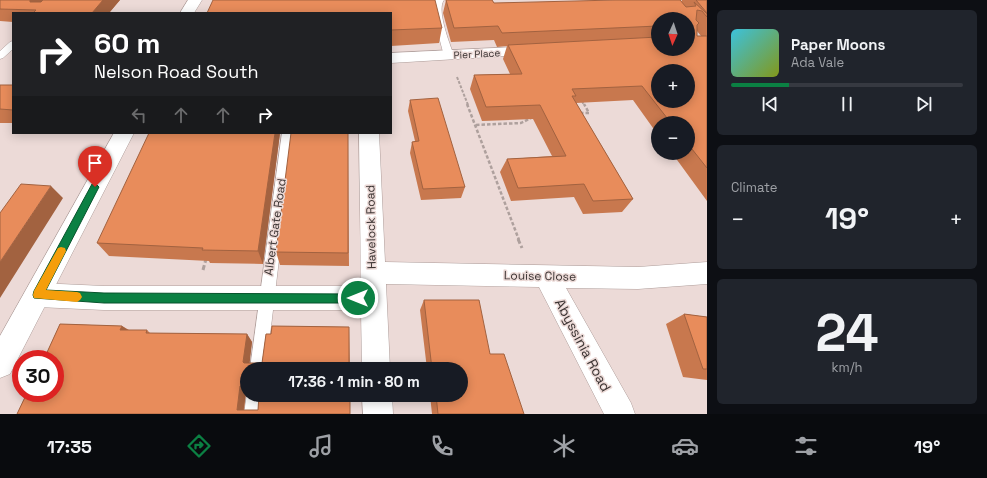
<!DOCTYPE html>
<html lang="en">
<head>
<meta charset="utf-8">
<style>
	:root { --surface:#171b24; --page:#20242c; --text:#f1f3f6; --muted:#9ea1a6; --line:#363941; --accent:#0b8043 }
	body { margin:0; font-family:"Space Grotesk",sans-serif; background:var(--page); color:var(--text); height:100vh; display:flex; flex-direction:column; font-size:15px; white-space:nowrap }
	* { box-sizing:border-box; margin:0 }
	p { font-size:13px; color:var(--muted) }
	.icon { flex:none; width:22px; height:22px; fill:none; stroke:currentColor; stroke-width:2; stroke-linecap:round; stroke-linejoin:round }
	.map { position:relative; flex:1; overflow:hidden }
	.sheet { display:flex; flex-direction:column; gap:10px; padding:10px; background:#0d0f14; width:280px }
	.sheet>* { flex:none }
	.hud { position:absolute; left:12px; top:12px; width:380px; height:122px; border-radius:0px; box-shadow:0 2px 10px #0003; background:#202124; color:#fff; overflow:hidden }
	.needle { width:26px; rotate:183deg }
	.fabs { position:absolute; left:651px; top:12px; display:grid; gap:8px }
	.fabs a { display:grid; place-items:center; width:44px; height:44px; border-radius:50%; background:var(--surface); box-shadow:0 2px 10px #0003; font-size:20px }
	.speed { position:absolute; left:12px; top:350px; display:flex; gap:8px; font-size:20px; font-weight:700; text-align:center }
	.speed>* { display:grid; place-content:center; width:52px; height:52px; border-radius:50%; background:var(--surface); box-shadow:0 2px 10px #0003; line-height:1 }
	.speed .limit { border:6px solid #d22; background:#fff; color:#111 }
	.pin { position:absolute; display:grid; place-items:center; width:34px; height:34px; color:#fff; margin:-41px -17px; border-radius:50% 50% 50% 0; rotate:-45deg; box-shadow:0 0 4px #0007 }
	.pin .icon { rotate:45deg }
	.me { position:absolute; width:44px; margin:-22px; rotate:270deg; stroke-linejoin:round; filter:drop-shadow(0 0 3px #0008) }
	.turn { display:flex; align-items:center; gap:14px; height:84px; padding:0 16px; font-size:18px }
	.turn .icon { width:52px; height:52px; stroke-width:2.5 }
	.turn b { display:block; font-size:28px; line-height:34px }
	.lanes { display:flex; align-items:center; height:38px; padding:0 16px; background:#0003; justify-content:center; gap:20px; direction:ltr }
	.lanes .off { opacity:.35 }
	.big { font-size:30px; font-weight:800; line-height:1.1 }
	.sheet .widget { flex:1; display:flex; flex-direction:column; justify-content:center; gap:6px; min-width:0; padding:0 14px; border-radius:6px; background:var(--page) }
	.sheet .dial { align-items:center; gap:0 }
	.dial b { font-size:52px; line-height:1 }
	.song { display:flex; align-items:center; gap:12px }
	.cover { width:48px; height:48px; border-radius:6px; background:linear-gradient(135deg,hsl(190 70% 55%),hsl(70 70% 35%)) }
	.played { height:4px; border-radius:2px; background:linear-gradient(90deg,var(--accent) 25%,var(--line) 25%) }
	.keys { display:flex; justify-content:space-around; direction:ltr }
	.heat { display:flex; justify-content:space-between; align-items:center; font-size:22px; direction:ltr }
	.trip { position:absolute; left:240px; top:362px; width:228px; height:40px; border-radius:20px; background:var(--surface); box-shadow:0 2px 10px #0003; font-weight:800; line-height:40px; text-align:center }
	.tabs { display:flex; height:64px; justify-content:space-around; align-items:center; background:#090b0e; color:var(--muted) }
	.tabs .icon { width:28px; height:28px }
	.tabs .on { color:var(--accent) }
	.tabs b { font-size:18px; color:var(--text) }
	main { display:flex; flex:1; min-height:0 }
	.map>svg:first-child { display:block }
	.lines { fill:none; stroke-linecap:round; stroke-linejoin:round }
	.service-casing { stroke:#ae9d9a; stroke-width:1 }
	.minor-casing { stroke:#ae9d9a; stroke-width:1 }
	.tertiary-casing { stroke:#ae9d9a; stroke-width:1 }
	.path-far2 { stroke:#aea09d; stroke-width:2; stroke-dasharray:3 1.5; stroke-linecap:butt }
	.path-far1 { stroke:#aea09d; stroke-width:2.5; stroke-dasharray:3.5 2; stroke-linecap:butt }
	.path { stroke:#aea09d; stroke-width:3; stroke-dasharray:5 2.5; stroke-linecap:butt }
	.service { fill:#fff; fill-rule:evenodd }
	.minor { fill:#fff; fill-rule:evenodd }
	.tertiary { fill:#fff; fill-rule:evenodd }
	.wall { fill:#c8784e; fill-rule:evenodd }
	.shaded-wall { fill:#a26240 }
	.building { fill:#e88c5b; stroke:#a26240; fill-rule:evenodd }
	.route { fill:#0b8043; stroke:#07532c }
	.slow { fill:#f59e0b }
	.labels { text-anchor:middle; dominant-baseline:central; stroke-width:3; stroke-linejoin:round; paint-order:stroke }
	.far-street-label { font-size:10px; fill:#3b3433; stroke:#ecdad7 }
	.street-label { font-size:12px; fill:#3b3433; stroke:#ecdad7 }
	.near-street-label { font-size:14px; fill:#3b3433; stroke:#ecdad7 }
</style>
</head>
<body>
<main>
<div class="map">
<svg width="707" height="414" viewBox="0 0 707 414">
	<rect width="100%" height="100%" fill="#ecdad7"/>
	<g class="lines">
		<defs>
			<path id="service" d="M435 0H444C436 10 450 44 454 56L452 58 449 59 444 56 434 18Z
				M13 41V49L3 58 0 59V51L10 42Z
				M282 133H294L266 369H250Z
				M247 393V395H264L262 414H244Z"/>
			<path id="minor" d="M535 46 541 48 543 51 541 54 391 63V53Z
				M359 133H379L385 262 638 267 707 262V284L638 289 566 288 631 403 635 414H604L539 287 386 284 390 369H362L361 310H104L38 307 29 303 25 295 29 287 38 283 104 286H361Z
				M362 395H392L393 414H363Z"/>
			<path id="tertiary" d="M188 0H202L194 13H180Z
				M114 133H134L10 374 0 378V336Z"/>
		</defs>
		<use href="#service" class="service-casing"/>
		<use href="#minor" class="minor-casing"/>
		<use href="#tertiary" class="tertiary-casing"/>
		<path class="path-far2" d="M457 77 468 105
			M582 101 584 105"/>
		<path class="path-far1" d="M467 104 519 240
			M580 113H589L584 104
			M476 125 521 123 531 118"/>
		<path class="path" d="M518 239 522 248
			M203 270 206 259"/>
		<use href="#service" class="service"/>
		<use href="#minor" class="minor"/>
		<use href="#tertiary" class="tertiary"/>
	</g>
	<path class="wall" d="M0 0H120L109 13H13V22L0 21Z
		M446 0H492L494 3 681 2 682 0H707V201L672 153H688V123H658V135L633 100 576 103 633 199 622 212 583 214 574 197 511 201 500 172 507 159 552 156 533 119 482 121 470 89 474 75 510 74 503 59 507 46 497 47 494 40 451 42 443 13ZM658 19H688V49H658ZM697 31 701 36H697Z
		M391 13 442 28 439 43 391 46Z
		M0 85H13V123H0Z
		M410 100 465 187 461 198 421 200 410 153 412 142 415 141 408 111Z
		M280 133 263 264 210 263 209 261 109 256 97 243Z
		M348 133 349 266 280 265 276 252Z
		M424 300 490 354 524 414H432L430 395H461V369H427L420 310Z
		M684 314 707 317V380L683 377 666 324Z
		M60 324 122 326 129 330H147L150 333 247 334 252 342 249 363H262L266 334H271L272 326 349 327 350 369H247V392H246L244 410H258L259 395H350V414H17L27 393H55V359H44Z"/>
	<path class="shaded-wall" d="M30 0H49L36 10 30 2Z
		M103 0H120L109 13H92Z
		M275 133H280L263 264 258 251Z
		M51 186 63 198 0 298V262Z
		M122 326 134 334 120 330Z
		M247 334 252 342 249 369 243 362Z
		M240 386 246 392 243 414 237 410Z"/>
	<path class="building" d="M0 0H30V2H41L43 0H103L92 13H33L36 10 0 9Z
		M213 0H435L442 28 391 30V13H207Z
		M446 0H492L494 3 615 0H680L686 7 696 6 694 2 707 14V17L702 11 697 10 696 20 699 23 697 25V36H707V168L688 144V123H671L642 86 572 89 576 96H572L633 199 593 201 584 184 518 188 507 159 566 156 540 105 486 107 474 75 522 74 508 45 658 37V49H688V19H658V26L502 33 498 26 454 28ZM658 71H688V101H658Z
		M696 0H707V13Z
		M0 85H13V110L0 109Z
		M438 98 465 187 423 189 412 142 419 141 410 100Z
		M149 133H275L258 251 202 250 203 248 97 243Z
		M291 133H348V253L276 252Z
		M21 184 51 186 0 262V213Z
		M424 300H479L490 354H504L524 414H438L436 395H461V369H432Z
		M684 314 707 317V369H703Z
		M60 324 122 326 120 330H147L146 333 247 334 243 362 244 363H262L266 334H271L272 326 349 327V369H247V388L243 387 240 386 237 410H258L259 395H350V414H17L27 393H55V359H44Z"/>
	<path class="route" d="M95 183 99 187 46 290 104 293 358 294 361 295 363 298 361 302 358 303H104L34 298 33 295 34 291 92 184Z"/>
	<path class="slow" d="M61 247 65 248 66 251 46 290 77 292 80 293 82 297 80 300 77 302 34 298 33 295 34 291 58 248Z"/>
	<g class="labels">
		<g class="far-street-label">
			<text transform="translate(477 54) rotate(-3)">Pier Place</text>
		</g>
		<g class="street-label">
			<text transform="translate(275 227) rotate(-82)">Albert Gate Road</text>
			<text transform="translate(371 227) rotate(-91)">Havelock Road</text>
			<text transform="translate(540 276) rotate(1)">Louise Close</text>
		</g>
		<g class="near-street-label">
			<text transform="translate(583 345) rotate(62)">Abyssinia Road</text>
		</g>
	</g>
</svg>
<div class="fabs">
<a><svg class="needle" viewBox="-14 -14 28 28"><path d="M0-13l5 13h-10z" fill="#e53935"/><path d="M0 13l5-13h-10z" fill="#9ea1a6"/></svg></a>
<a>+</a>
<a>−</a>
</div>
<div class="speed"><div class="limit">30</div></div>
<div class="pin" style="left:95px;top:187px;background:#d93025"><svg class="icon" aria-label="arrive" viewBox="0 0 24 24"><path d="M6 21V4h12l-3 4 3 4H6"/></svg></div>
<svg class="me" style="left:358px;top:298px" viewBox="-20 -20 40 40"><circle r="17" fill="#0b8043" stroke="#fff" stroke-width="3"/><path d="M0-11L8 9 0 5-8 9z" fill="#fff"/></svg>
<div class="trip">17:36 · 1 min · 80 m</div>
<div class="hud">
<div class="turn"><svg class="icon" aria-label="right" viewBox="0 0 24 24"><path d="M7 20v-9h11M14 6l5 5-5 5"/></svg><div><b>60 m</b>Nelson Road South</div></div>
<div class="lanes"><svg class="icon off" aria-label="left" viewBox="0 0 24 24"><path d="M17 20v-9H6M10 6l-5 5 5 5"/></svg><svg class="icon off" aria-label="ahead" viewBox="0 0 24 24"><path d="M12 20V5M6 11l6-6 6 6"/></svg><svg class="icon off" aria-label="ahead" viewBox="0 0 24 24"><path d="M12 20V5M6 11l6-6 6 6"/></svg><svg class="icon" aria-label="right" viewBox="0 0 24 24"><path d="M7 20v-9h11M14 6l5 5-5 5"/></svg></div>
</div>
</div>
<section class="sheet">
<div class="widget">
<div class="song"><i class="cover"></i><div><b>Paper Moons</b><p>Ada Vale</p></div></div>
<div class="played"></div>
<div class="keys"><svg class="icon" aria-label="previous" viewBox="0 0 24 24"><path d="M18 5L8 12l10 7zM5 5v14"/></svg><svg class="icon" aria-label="pause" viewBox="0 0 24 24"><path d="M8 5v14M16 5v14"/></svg><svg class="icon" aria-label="next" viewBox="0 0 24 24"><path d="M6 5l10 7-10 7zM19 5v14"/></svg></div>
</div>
<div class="widget"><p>Climate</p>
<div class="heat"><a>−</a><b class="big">19°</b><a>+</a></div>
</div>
<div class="widget dial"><b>24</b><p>km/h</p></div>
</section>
</main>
<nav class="tabs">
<b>17:35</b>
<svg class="icon on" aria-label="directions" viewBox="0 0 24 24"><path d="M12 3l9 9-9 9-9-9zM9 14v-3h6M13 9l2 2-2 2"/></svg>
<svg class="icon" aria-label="music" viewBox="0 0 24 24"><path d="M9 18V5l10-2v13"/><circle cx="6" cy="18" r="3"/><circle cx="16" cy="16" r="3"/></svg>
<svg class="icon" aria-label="phone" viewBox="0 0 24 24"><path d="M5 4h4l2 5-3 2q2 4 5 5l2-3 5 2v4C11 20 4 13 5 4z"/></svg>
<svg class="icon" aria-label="climate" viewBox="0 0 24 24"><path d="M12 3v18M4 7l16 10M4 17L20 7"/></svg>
<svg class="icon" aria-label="car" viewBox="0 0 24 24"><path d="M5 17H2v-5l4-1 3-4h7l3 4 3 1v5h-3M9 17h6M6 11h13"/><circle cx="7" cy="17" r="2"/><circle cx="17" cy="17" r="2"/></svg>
<svg class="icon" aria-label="filters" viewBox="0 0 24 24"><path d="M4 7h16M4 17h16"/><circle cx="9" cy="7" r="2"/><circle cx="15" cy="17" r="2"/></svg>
<b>19°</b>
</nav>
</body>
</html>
